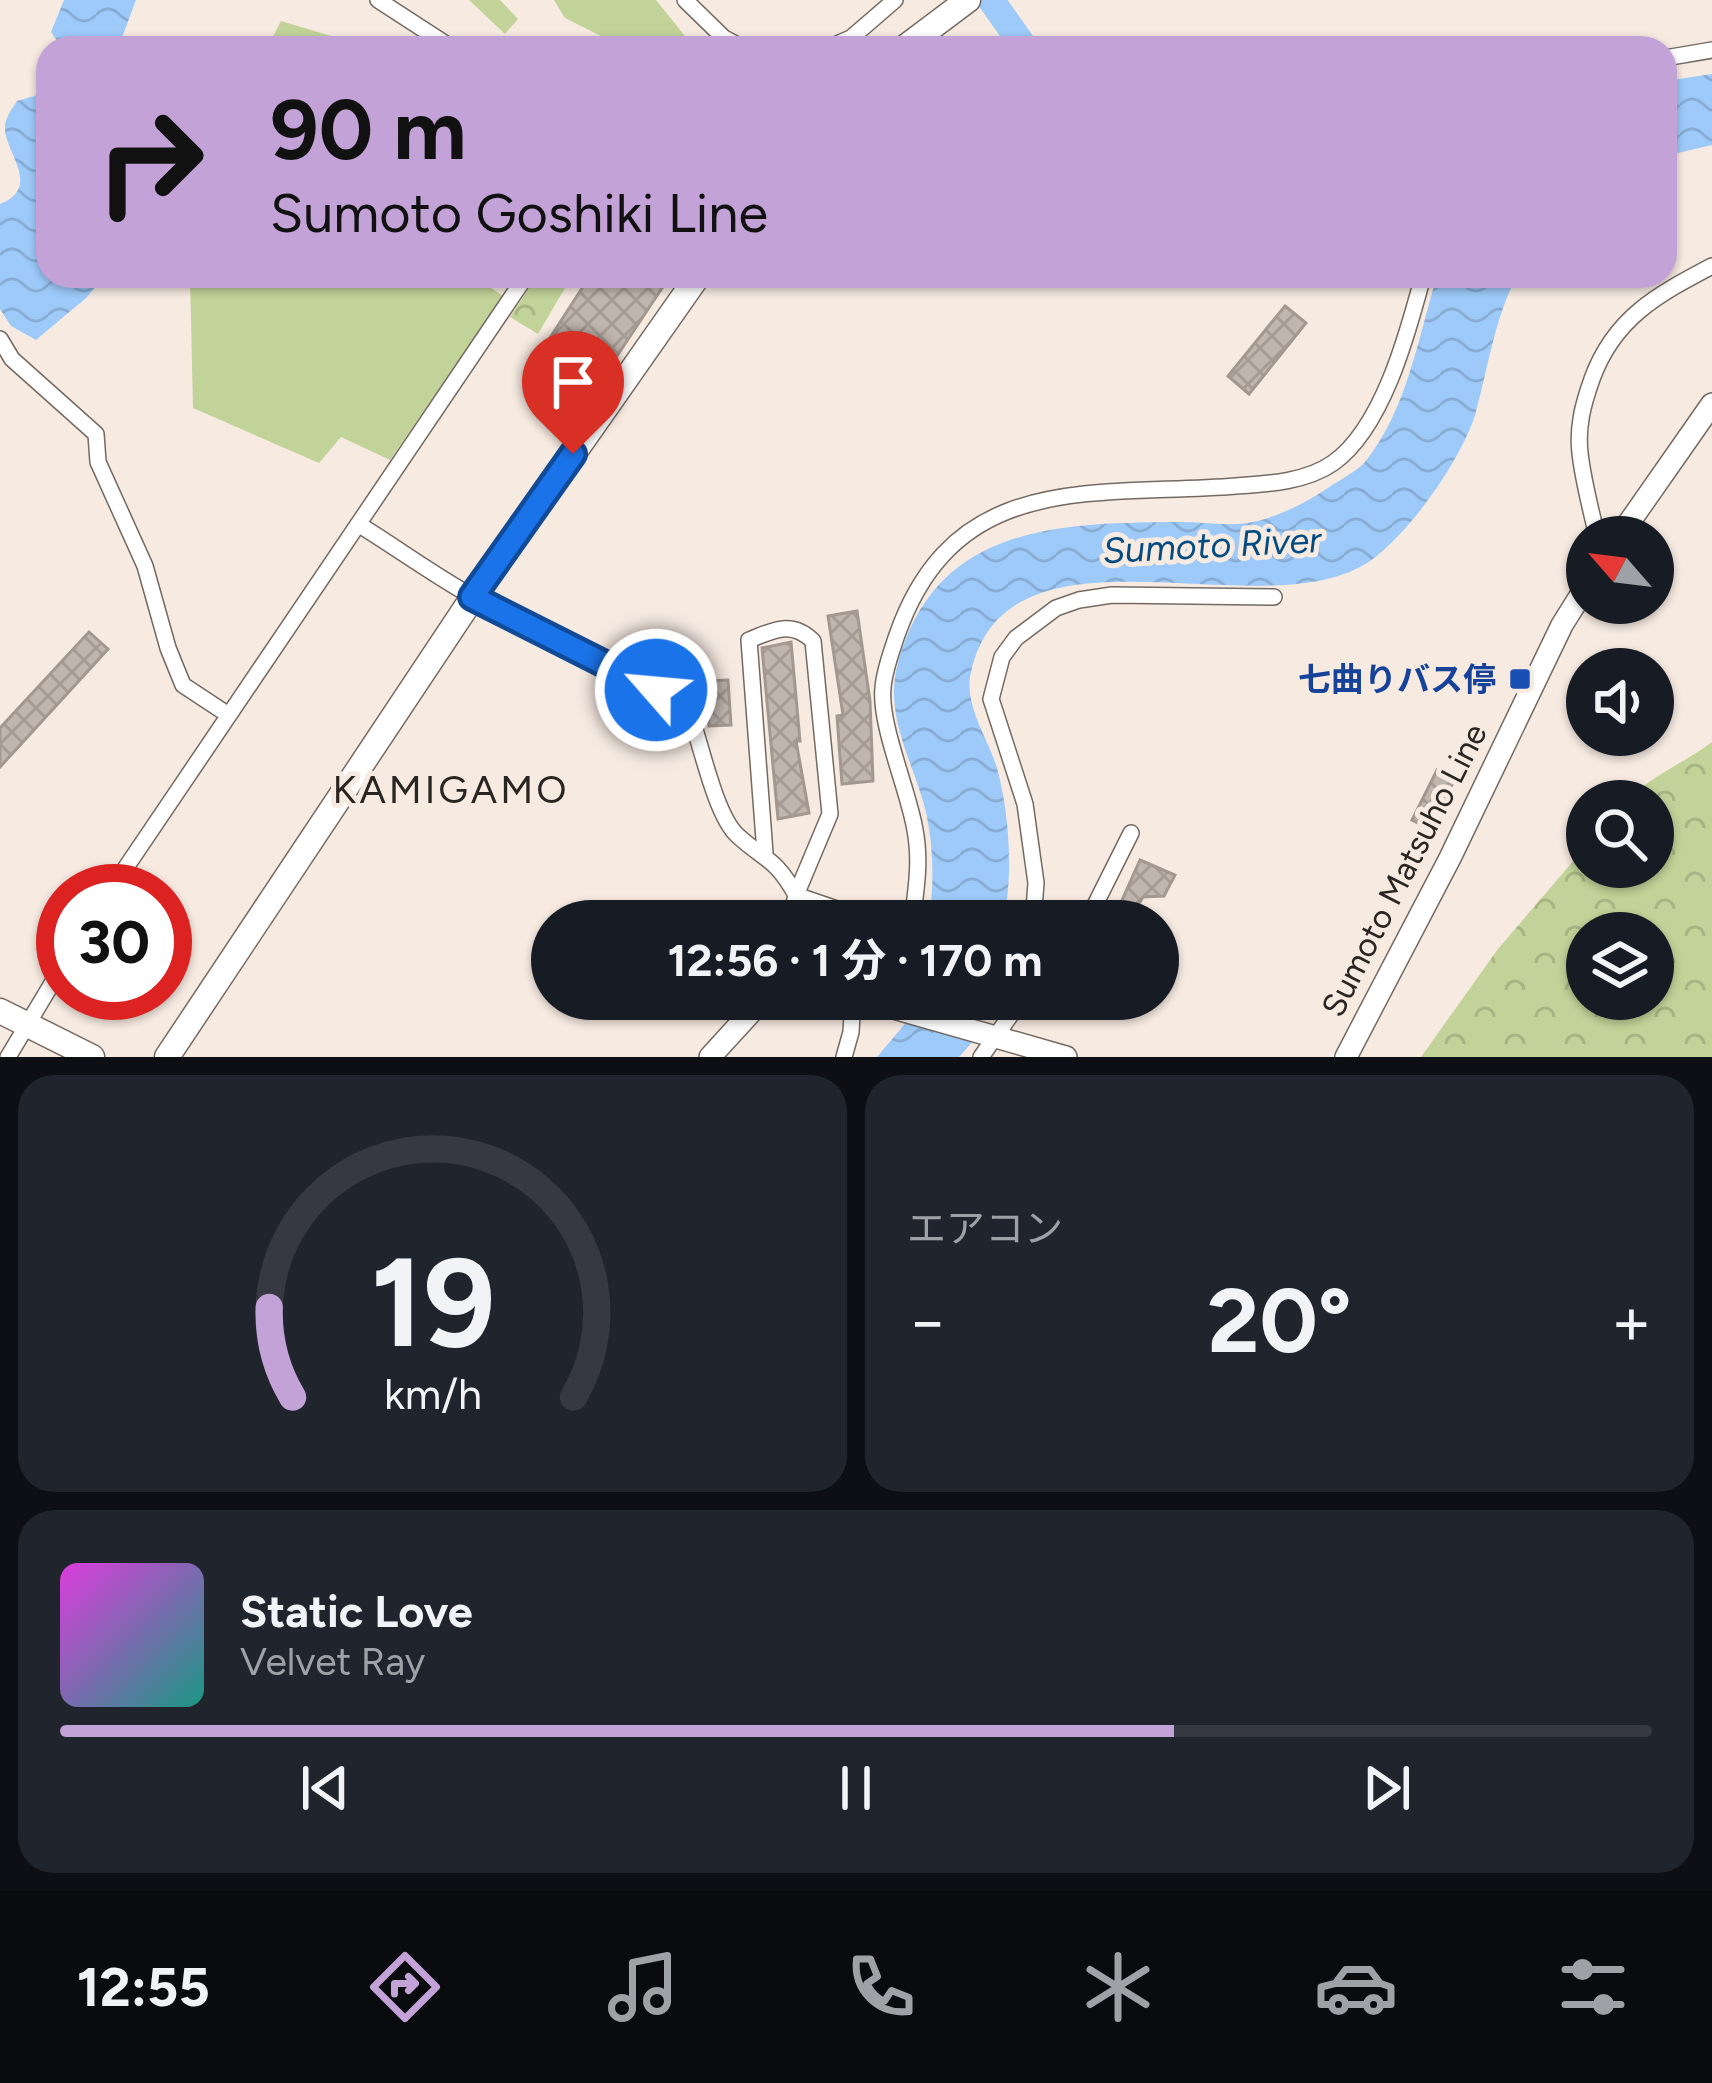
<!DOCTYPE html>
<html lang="ja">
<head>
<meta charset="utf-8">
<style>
	:root { --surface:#171b24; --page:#20242c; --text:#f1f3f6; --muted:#9ea1a6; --line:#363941; --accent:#c3a2d7 }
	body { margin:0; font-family:Figtree,"Noto Sans JP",sans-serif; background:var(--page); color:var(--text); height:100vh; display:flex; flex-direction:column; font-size:45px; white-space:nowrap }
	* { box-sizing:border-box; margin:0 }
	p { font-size:39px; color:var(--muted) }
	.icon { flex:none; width:66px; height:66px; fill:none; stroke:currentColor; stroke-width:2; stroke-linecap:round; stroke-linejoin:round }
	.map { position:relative; height:1057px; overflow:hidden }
	.drawer { display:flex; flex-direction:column; gap:18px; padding:18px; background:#0d0f14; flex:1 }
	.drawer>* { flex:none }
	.top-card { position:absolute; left:36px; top:36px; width:1641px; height:252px; border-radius:36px; box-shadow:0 3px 9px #0004; background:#c3a2d7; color:#111; overflow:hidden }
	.needle { width:78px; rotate:298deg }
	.controls { position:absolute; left:1566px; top:516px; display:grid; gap:24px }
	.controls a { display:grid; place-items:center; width:108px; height:108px; border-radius:50%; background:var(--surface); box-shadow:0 3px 9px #0004; font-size:60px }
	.speed { position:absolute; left:36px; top:864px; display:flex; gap:24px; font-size:60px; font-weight:700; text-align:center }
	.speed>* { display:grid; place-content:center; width:156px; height:156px; border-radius:50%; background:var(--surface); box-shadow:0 3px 9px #0004; line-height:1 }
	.speed .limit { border:18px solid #d22; background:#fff; color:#111 }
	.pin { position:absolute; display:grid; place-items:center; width:102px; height:102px; color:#fff; margin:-123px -51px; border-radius:50% 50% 50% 0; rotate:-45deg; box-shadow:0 0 12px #0007 }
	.pin .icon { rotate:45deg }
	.me { position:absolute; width:132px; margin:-66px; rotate:297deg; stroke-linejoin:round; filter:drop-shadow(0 0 9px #0008) }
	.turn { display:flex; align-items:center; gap:42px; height:252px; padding:0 36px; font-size:54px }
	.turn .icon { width:156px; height:156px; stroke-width:2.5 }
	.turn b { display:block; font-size:84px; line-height:102px }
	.big { font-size:90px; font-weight:700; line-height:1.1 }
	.drawer .widget { flex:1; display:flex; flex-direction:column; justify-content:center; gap:18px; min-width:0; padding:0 42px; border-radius:36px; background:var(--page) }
	.drawer .dial { align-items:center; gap:0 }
	.dial svg { height:312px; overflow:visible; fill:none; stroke:var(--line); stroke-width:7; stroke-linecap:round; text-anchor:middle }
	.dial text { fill:var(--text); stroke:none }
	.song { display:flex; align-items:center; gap:36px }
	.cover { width:144px; height:144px; border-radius:18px; background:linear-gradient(135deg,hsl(300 70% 55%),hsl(170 70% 35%)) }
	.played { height:12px; border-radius:6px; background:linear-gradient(90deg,var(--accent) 70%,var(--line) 70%) }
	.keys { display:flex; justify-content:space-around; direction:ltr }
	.heat { display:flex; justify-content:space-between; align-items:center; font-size:66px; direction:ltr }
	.drawer .tiles { flex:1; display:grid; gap:18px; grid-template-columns:1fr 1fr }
	.widget:last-child { grid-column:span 2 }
	.trip { position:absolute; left:531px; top:900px; width:648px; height:120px; border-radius:60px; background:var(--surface); box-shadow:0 3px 9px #0004; font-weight:700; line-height:120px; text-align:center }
	.dock { display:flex; height:192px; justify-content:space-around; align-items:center; background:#090b0e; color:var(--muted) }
	.dock .icon { width:84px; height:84px }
	.dock .on { color:var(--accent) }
	.dock b { font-size:54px; color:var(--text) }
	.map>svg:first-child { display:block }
	.grass { fill:#c1d398 }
	.forest { fill:url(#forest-crowns); fill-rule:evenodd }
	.water { fill:url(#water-waves) }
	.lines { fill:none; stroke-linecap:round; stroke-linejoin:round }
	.river { stroke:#9dcaf9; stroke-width:27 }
	.building { fill:url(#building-cross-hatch); stroke:#a39890; stroke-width:3 }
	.street-casing { stroke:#746a62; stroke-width:18 }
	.secondary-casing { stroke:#746a62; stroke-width:24 }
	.primary-casing { stroke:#746a62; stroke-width:27 }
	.street { stroke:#fff; stroke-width:15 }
	.secondary { stroke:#fff; stroke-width:21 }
	.primary { stroke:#fff; stroke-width:24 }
	.route-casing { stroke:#114b97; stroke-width:30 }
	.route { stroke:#1a73e8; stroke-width:21 }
	.transit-dot { fill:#1a4fb4; stroke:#f6eae1; stroke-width:4.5 }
	.labels { text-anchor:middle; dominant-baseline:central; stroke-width:10; stroke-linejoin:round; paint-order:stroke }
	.transit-label { font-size:33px; font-weight:bold; fill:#164399; stroke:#f6eae1; text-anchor:end }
	.street-label { font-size:33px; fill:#292521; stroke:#f6eae1 }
	.water-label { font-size:36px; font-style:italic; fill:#044b82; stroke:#f6eae1 }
	.quarter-label { font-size:39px; letter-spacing:3px; fill:#292521; stroke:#f6eae1 }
</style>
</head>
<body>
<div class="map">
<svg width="1712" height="1057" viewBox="0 0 1712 1057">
	<defs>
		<pattern id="forest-crowns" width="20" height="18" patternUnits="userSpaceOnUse" patternTransform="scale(3)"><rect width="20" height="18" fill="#c1d398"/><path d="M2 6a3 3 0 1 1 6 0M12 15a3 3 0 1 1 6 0" fill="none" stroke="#a6b583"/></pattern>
		<pattern id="water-waves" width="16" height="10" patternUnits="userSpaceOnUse" patternTransform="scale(3)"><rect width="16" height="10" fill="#9dcaf9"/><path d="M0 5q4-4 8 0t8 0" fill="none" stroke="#87add5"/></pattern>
		<pattern id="building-cross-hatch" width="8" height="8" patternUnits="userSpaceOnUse" patternTransform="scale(3)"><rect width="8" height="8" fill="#c1b6ae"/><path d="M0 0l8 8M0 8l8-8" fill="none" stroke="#a69c95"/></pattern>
	</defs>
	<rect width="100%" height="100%" fill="#f6eae1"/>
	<path class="grass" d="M469 0H500L518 19 505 34Z
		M554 0H656L685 36 705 48H625L565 18Z
		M281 21 371 48H267Z
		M190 276H474L503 296 390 460 341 437 319 463 193 408Z"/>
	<path class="forest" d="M537 276H572L538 334 510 317Z
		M1712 742V1057H1421L1498 949 1587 845V867H1653V801H1627C1647 778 1686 762 1712 742ZM1587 933H1653V999H1587Z"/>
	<path class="water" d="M64 0H136L118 48H62L51 32Z
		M1712 74V145L1665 156V81Z
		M48 92V276H105L86 298 36 340 11 326 0 309V204C43 187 4 152 5 127 5 118 12 109 17 101Z
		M1437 276H1517C1494 319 1488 369 1475 415 1461 460 1409 534 1370 561 1265 633 1008 508 971 672 963 704 988 738 997 768 1009 812 1014 876 1003 921H929C934 884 934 849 926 812 914 763 883 716 898 663 936 524 1060 523 1180 522 1203 522 1231 527 1253 522 1278 517 1307 502 1328 488 1339 480 1356 472 1365 462 1407 410 1418 338 1437 276Z
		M909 1019 976 1038 959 1057H877Z"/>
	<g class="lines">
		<path class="river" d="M991 0 1025 48
			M929 1057 947 1038 969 999"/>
	</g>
	<path class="building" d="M590 276H670L603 377 546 344Z
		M1285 306 1306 323 1249 394 1228 376Z
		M857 611 870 701 873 781 842 784 837 716 843 715 828 616Z
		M89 632 108 649 0 767V728Z
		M791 642 800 741H796L809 813 778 819 762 648Z
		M728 680 731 725 709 726 706 681Z
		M1437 770 1455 779 1430 829 1412 820Z
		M1140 860 1175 875 1164 896 1143 897 1134 912 1119 907Z"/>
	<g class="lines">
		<defs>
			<path id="street" d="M378 0 452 48
				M685 0 724 38 743 48
				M828 48 851 38 895 0
				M1665 58 1712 50
				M0 339 12 359 96 434 98 462 145 566 168 648 183 685 227 714
				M358 524C397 548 435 576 475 598 525 626 663 680 692 720 702 749 716 815 737 835 765 861 775 857 796 895L790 921
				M1597 537C1591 509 1583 481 1580 453 1577 427 1583 404 1592 379 1614 318 1657 295 1712 266
				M765 853 749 640C774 630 792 620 813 641L830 814 796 895 872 921
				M110 891 526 276
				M912 921C916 891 921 861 915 830 909 792 879 724 883 688 884 671 892 650 897 635 955 469 1095 497 1236 486 1267 484 1306 482 1333 463 1383 428 1408 332 1423 276
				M1033 921 1036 883 1025 804 991 699 1002 657 1016 638 1056 608 1079 600 1112 595 1274 597
				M1087 921 1131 833
				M8 1057 63 965
				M844 1057 851 1032 853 999
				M981 1057 1022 999"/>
			<path id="secondary" d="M1619 537 1712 404
				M862 999 1066 1057
				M710 1057 763 999
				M1346 1057 1450 858 1562 625 1587 585"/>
			<path id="primary" d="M904 48 968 0
				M0 1011 92 1057
				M167 1057 473 597 698 276"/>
		</defs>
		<use href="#street" class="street-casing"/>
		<use href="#secondary" class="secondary-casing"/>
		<use href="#primary" class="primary-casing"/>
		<use href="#street" class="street"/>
		<use href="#secondary" class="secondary"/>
		<use href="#primary" class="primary"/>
	</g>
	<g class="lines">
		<defs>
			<path id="route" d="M573 454 472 597 656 690"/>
		</defs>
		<use href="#route" class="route-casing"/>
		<use href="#route" class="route"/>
	</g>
	<rect class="transit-dot" x="1508" y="667" width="24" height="24" rx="6"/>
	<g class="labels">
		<g class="transit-label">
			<text x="1496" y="679">七曲りバス停</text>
		</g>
		<g class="street-label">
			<text transform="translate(1404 870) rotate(-63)">Sumoto Matsuho Line</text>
		</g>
		<g class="water-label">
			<text transform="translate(1212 545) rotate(-3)">Sumoto River</text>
		</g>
		<g class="quarter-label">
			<text x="451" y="789">KAMIGAMO</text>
		</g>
	</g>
</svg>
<div class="controls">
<a><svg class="needle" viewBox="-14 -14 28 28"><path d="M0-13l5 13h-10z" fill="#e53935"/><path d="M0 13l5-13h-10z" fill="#9ea1a6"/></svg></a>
<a><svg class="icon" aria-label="sound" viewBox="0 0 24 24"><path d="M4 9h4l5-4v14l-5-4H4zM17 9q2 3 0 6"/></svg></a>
<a><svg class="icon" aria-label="search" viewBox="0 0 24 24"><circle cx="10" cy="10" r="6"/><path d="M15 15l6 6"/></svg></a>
<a><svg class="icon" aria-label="layers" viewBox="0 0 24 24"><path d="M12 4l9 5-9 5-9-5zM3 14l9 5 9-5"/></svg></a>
</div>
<div class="speed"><div class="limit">30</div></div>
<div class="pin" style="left:573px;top:454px;background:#d93025"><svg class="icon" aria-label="arrive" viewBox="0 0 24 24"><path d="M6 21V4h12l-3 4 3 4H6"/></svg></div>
<svg class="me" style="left:656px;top:690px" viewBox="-20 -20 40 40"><circle r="17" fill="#1a73e8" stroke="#fff" stroke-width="3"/><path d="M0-11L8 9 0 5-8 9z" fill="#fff"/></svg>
<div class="trip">12:56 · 1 分 · 170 m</div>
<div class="top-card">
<div class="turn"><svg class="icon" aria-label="right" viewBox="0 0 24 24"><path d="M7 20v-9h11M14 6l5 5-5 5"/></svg><div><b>90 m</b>Sumoto Goshiki Line</div></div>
</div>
</div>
<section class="drawer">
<div class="tiles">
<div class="widget dial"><svg viewBox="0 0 100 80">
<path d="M14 69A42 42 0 1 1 86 69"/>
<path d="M14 69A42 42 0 0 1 8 46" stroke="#c3a2d7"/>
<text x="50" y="56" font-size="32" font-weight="700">19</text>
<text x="50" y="72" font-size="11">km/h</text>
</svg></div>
<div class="widget"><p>エアコン</p>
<div class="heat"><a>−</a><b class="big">20°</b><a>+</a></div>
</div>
<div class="widget">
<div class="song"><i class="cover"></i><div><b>Static Love</b><p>Velvet Ray</p></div></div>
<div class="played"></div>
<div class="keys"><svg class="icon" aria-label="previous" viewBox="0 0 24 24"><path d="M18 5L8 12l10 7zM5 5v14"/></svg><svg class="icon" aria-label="pause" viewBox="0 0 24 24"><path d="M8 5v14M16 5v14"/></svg><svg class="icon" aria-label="next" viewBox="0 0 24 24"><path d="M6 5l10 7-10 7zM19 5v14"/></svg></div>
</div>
</div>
</section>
<nav class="dock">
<b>12:55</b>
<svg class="icon on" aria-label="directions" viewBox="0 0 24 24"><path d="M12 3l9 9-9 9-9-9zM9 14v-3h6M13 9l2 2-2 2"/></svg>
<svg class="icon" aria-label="music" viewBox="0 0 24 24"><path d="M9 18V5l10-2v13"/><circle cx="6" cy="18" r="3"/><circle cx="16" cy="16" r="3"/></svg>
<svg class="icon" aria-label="phone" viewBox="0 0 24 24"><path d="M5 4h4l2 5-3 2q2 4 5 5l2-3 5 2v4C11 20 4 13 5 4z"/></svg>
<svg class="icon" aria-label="climate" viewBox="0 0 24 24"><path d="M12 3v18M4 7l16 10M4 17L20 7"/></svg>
<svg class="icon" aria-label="car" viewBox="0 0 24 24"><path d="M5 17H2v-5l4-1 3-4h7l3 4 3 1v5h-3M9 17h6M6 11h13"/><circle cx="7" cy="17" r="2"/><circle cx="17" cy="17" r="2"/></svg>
<svg class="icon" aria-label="filters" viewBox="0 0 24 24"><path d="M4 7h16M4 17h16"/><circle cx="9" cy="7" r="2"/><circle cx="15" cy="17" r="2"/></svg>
</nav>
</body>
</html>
